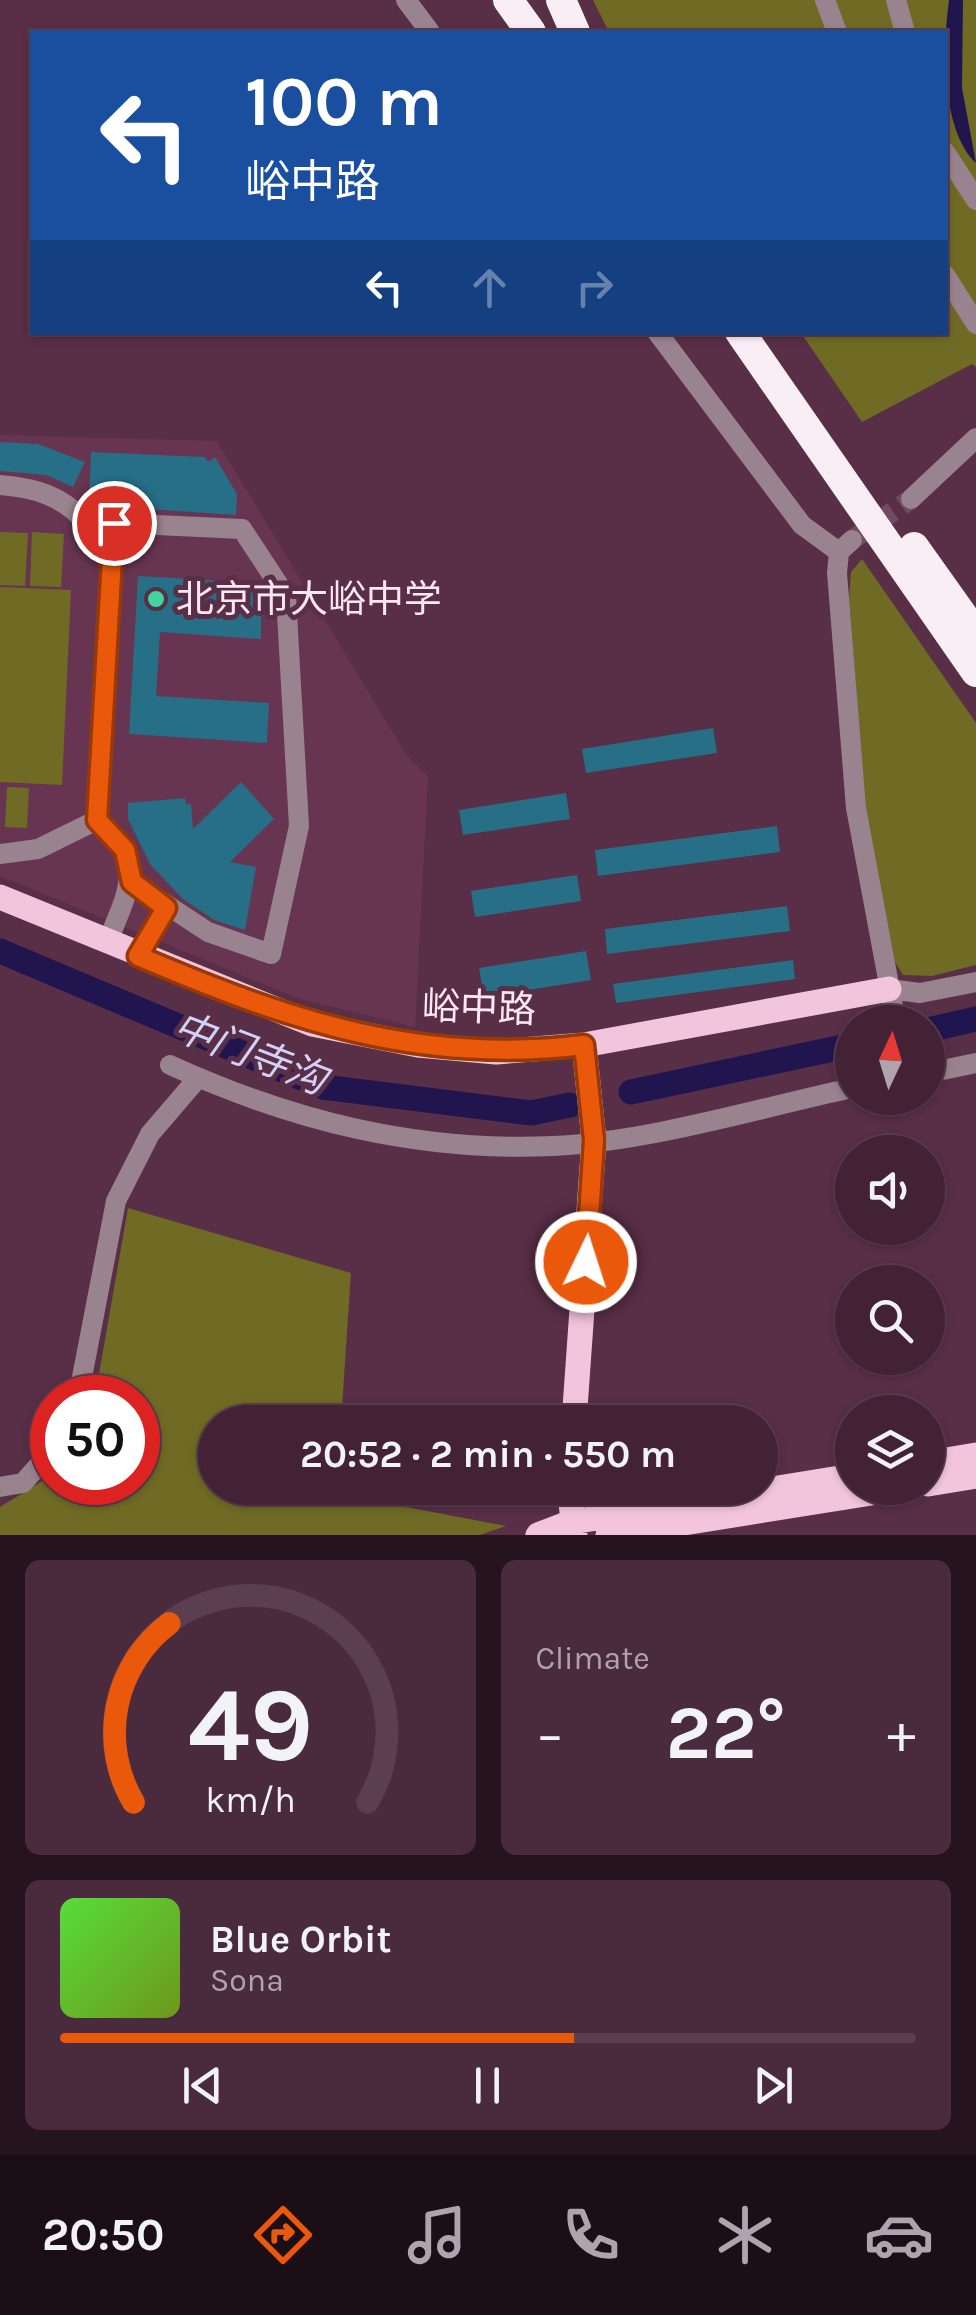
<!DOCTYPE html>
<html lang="en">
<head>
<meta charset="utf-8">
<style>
	:root { --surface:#432235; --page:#4a2a3d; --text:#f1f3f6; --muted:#afa4ad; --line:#5b3f50; --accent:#ea580c }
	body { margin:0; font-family:Karla,"Noto Sans SC",sans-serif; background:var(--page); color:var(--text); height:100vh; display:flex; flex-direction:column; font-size:38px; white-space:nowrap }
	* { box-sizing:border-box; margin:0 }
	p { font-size:32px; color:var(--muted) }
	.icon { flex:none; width:55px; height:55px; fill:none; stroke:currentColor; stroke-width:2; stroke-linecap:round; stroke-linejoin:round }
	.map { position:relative; height:1535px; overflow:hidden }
	.side { display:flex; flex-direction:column; gap:25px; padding:25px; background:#25131d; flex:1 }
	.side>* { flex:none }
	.hud { position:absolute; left:30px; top:30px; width:918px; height:305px; border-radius:0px; box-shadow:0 2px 8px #0004,0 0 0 2px var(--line); background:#1a4fa0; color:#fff; overflow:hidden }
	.needle { width:65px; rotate:4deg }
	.buttons { position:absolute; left:835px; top:1005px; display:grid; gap:20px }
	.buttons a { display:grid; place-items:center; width:110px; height:110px; border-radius:50%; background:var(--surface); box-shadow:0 2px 8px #0004,0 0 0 2px var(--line); font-size:50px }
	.speed { position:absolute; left:30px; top:1375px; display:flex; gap:20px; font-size:50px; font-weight:700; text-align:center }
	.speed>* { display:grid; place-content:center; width:130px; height:130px; border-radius:50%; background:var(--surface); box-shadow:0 2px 8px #0004,0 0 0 2px var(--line); line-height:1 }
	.speed .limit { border:15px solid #d22; background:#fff; color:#111 }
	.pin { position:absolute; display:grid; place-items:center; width:85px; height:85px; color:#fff; margin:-42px; border:5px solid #fff; border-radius:50%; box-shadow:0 2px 10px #0007 }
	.me { position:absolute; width:110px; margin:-55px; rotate:4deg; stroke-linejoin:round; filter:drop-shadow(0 0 8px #0008) }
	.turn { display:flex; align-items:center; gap:35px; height:210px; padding:0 50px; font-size:45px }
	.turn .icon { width:130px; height:130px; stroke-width:2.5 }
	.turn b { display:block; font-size:70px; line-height:85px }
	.lanes { display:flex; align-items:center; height:95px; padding:0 50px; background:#0003; justify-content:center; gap:50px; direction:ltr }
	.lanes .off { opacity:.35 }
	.big { font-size:75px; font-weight:700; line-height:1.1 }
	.side .card { flex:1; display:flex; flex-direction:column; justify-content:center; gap:15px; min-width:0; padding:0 35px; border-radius:15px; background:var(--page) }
	.side .dial { align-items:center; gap:0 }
	.dial svg { height:260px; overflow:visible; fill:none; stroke:var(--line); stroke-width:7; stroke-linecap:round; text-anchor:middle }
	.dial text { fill:var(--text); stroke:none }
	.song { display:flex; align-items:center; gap:30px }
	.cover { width:120px; height:120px; border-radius:15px; background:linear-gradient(135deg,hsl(110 70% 55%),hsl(80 70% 35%)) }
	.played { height:10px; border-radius:5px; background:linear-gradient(90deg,var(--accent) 60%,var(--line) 60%) }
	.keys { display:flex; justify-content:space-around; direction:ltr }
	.heat { display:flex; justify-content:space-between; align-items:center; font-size:55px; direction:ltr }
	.side .tiles { flex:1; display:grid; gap:25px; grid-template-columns:1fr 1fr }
	.card:last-child { grid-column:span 2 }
	.trip { position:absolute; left:198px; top:1405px; width:580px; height:100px; border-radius:50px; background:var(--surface); box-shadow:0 2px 8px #0004,0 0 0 2px var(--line); font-weight:700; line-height:100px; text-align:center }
	.tab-bar { display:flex; height:160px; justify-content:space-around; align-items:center; background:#1b0e15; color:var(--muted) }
	.tab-bar .icon { width:70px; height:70px }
	.tab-bar .on { color:var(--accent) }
	.tab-bar b { font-size:45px; color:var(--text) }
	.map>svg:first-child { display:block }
	.built { fill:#673552 }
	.green { fill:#6f6a24 }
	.water { fill:#20154e }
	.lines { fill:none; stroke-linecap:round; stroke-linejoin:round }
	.river { stroke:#20154e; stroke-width:25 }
	.building { fill:#276e87 }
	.minor-tunnel { stroke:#724a61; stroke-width:20; stroke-dasharray:20 10; stroke-linecap:butt }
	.minor { stroke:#99838e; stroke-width:20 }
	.major { stroke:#f3c5dd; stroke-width:25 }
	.highway { stroke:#f9eef4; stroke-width:30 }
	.route-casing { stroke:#983908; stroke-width:25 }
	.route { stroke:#ea580c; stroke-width:18 }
	.poi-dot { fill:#41d4a1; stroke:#592e47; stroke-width:4 }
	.labels { text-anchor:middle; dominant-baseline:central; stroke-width:10; stroke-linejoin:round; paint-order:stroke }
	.poi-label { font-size:38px; fill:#fde7f2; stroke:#592e47; text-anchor:start }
	.street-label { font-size:38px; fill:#fde7f2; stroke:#592e47 }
	.water-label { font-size:40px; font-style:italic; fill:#d2d1f7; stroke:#592e47 }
</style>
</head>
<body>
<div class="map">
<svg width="976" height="1535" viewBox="0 0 976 1535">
	<rect width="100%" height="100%" fill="#592e47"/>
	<path class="built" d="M0 435 217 441 407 756 428 777 415 1027 300 999 0 876Z"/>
	<path class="green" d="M593 0H976V367L972 364 862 422 801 333 945 332V32H609Z
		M0 532 28 533 25 586 0 585Z
		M32 532 64 534 61 587 30 586Z
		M862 559 976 723V965L932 976 903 975 895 962 866 817 849 597 851 572Z
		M0 587 71 590 62 785 0 782Z
		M7 787 29 788 27 828 5 827Z
		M128 1208 351 1273 341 1422H215V1488H337L338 1494 506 1526 480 1535H0V1507L52 1475V1482H138V1398L95 1397Z"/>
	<path class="water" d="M949 0H963L962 88 976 163C941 130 943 45 949 0Z"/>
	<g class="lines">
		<path class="river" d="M0 951 323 1087 531 1113 570 1105
			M928 1030 976 1019
			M631 1092 852 1045"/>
	</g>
	<path class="building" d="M0 442 38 444 85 462 73 487 46 475 0 471Z
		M91 452 205 457 208 462 215 457 237 494 236 515 89 505Z
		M138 576 261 583V639L160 632 156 696 269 703 267 743 129 734Z
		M713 728 717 753 586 773 582 749Z
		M241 782 274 819 230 862 256 867 245 930 214 920 183 899 150 864 128 819V803L185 798 186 804H191L193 829Z
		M566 793 570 819 463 835 459 810Z
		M777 826 780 852 598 876 595 850Z
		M577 875 581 901 475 917 471 891Z
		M787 906 790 931 607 954 605 929Z
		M586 951 591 980 484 997 479 968Z
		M793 960 795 979 616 1003 613 984Z"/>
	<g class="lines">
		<path class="minor-tunnel" d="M852 540 911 499"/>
		<path class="minor" d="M406 0 430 32
			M825 0 837 32
			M896 0 905 32
			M945 152 976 200
			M945 275 976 324
			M657 332 802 525 839 552
			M0 485C35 488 60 495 85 521L114 523
			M911 499 976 438
			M852 540 839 552 837 573 856 808 896 1022
			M0 854 38 849 97 820
			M107 943C129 889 146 865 97 820L114 523 242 529 286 596 299 826 271 954 208 932 132 882
			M139 956 166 908
			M889 989 920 993 976 982
			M170 1065C293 1121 417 1152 553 1146 647 1142 759 1108 852 1088
			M928 1073 976 1063
			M78 1398 116 1201 150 1134 198 1078
			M0 1487 23 1483 52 1450"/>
		<path class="major" d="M0 897 312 1024 418 1045 496 1052 584 1045 889 989
			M574 1422 594 1140 584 1045
			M928 1463 976 1455
			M928 1484 976 1476
			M569 1488 575 1535
			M538 1535 572 1522 852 1476
			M608 1535 903 1488"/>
		<path class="highway" d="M508 0 531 32
			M561 0 575 32
			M740 332 976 672
			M914 547 976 634"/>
	</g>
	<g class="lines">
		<defs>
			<path id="route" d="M114 523 97 820 125 850 132 882 166 908 138 956C288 1020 419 1065 584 1045L594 1140 586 1262"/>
		</defs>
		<use href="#route" class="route-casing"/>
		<use href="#route" class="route"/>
	</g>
	<circle class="poi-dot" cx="156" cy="599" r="10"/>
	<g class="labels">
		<g class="poi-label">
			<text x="176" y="599">北京市大峪中学</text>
		</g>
		<g class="street-label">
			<text transform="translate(479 1008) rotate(2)">峪中路</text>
		</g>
		<g class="water-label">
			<text transform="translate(250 1053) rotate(21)">中门寺沟</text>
		</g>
	</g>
</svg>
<div class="buttons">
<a><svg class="needle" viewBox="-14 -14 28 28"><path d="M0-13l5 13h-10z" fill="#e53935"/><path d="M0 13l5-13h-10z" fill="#afa4ad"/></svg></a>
<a><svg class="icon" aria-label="sound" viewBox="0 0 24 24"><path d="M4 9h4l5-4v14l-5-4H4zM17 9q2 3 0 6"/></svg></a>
<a><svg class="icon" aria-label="search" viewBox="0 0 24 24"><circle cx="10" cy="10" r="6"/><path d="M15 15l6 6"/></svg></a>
<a><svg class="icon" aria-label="layers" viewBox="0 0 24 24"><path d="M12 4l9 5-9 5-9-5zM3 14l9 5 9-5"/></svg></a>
</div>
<div class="speed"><div class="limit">50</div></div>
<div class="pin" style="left:114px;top:523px;background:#d93025"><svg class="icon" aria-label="arrive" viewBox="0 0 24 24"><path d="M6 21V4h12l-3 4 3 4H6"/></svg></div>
<svg class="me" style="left:586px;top:1262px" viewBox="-20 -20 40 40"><circle r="17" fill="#ea580c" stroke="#fff" stroke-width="3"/><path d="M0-11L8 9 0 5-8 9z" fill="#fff"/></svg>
<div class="trip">20:52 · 2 min · 550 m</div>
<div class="hud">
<div class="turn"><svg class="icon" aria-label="left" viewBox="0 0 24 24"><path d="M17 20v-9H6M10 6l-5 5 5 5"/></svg><div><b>100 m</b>峪中路</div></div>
<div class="lanes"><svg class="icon" aria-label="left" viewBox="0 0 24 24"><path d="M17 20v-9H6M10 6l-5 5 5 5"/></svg><svg class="icon off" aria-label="ahead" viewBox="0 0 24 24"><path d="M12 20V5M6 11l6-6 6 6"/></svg><svg class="icon off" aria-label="right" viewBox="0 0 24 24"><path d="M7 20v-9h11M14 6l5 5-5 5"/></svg></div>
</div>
</div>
<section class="side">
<div class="tiles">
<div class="card dial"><svg viewBox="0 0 100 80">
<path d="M14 69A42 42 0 1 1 86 69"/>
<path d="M14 69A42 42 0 0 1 25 14" stroke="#ea580c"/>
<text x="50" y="56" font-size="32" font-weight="700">49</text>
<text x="50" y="72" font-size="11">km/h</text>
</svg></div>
<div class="card"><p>Climate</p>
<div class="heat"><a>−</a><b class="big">22°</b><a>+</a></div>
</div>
<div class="card">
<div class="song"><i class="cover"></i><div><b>Blue Orbit</b><p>Sona</p></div></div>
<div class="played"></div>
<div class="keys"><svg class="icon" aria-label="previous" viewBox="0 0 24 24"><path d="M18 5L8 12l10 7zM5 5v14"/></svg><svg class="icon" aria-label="pause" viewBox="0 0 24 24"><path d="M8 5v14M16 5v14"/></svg><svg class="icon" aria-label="next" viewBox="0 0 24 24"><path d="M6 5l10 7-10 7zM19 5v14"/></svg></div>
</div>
</div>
</section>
<nav class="tab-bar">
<b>20:50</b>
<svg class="icon on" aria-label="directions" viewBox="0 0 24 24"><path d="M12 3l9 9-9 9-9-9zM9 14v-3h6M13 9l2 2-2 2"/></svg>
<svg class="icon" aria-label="music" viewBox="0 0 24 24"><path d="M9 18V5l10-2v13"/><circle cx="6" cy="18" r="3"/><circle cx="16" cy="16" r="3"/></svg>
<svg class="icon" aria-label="phone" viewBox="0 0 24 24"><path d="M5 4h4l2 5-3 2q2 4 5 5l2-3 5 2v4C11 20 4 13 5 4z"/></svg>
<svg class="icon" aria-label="climate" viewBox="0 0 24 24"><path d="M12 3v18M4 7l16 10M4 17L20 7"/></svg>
<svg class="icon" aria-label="car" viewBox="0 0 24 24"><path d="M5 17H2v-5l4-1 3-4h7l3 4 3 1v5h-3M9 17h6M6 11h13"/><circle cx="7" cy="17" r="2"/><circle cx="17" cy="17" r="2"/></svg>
</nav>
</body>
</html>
